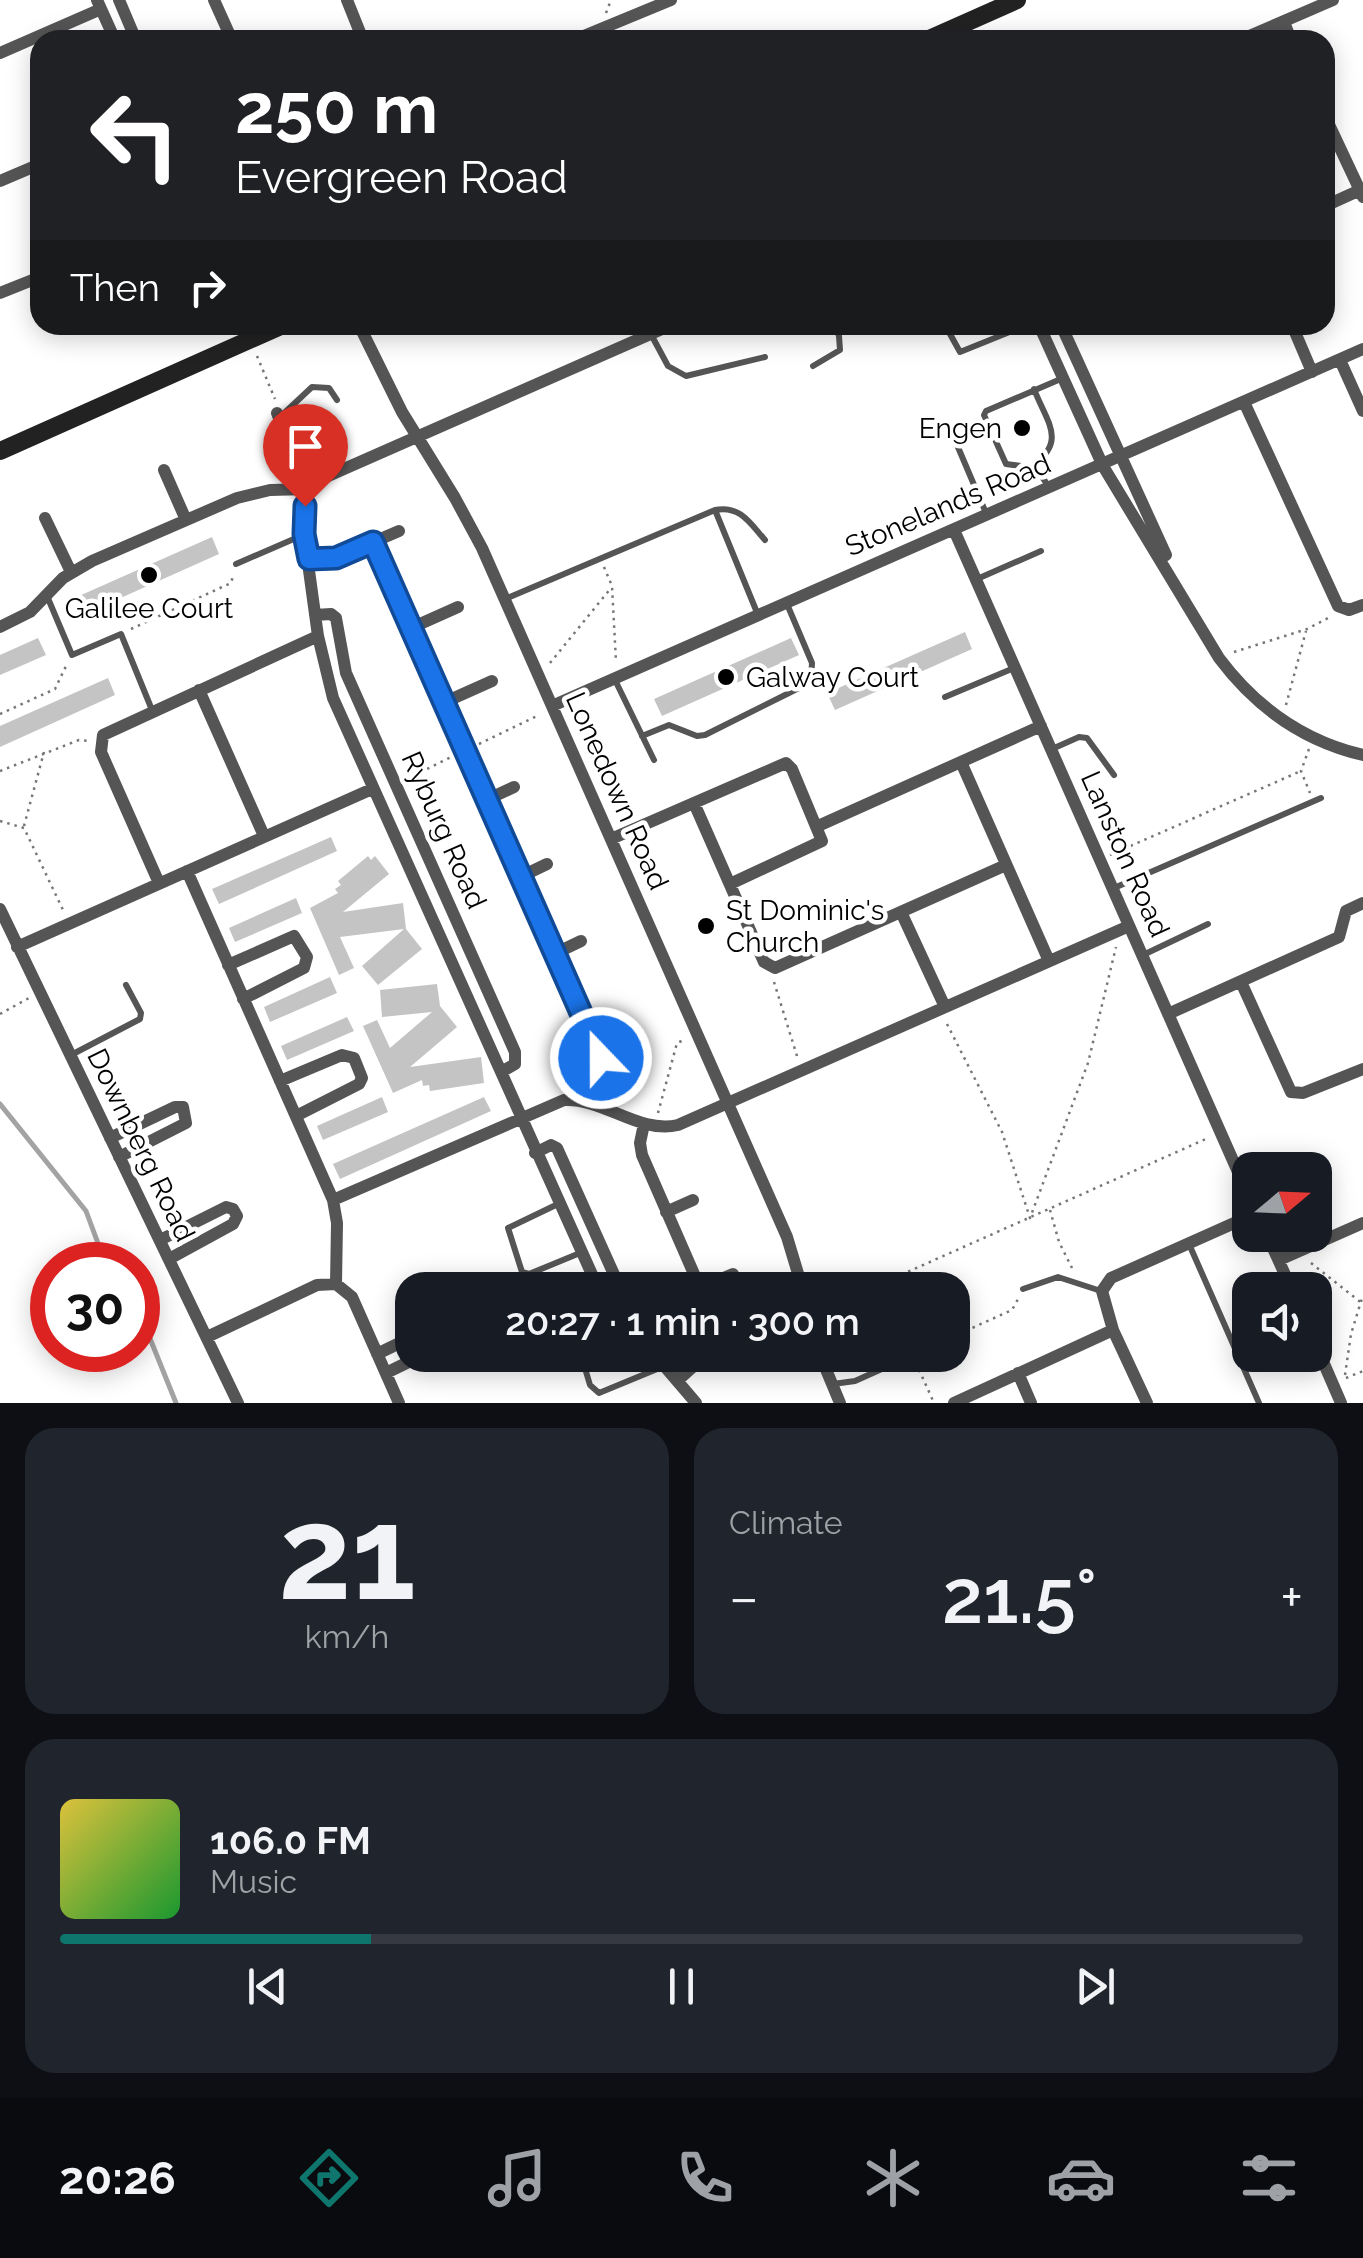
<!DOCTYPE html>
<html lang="en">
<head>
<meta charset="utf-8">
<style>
	:root { --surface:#171b24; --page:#20242c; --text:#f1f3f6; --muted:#9ea1a6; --line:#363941; --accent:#0f766e }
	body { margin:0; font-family:Raleway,sans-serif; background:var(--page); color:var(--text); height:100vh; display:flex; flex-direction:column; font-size:38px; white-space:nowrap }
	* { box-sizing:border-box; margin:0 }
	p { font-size:32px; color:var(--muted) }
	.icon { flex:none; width:55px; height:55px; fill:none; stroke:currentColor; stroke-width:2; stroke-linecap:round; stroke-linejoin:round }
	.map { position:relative; height:1403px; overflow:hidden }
	.side { display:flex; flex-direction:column; gap:25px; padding:25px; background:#0d0f14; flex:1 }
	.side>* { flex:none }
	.guide { position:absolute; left:30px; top:30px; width:1305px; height:305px; border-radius:30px; box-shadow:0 5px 25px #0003; background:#202124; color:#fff; overflow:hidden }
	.needle { width:65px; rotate:71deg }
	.fabs { position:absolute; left:1232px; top:1152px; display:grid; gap:20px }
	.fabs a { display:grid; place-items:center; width:100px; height:100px; border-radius:20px; background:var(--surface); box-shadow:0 5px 25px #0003; font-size:50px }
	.speed { position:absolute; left:30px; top:1242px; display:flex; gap:20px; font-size:50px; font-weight:700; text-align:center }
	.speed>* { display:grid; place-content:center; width:130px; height:130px; border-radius:50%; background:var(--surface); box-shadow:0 5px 25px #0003; line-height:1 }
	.speed .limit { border:15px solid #d22; background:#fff; color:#111 }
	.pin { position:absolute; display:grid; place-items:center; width:85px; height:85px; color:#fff; margin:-102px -42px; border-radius:50% 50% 50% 0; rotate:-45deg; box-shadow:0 0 10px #0007 }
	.pin .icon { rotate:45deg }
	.me { position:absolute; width:110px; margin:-55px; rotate:338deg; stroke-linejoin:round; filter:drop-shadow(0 0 8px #0008) }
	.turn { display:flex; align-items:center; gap:35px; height:210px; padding:0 40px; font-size:45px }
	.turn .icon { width:130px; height:130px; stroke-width:2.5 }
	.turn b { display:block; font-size:70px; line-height:85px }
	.then { display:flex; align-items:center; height:95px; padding:0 40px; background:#0003; gap:20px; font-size:38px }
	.big { font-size:75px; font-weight:600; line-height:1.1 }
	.side .tile { flex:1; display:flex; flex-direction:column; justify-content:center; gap:15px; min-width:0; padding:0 35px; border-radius:30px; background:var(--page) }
	.side .dial { align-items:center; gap:0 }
	.dial b { font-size:130px; line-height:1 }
	.song { display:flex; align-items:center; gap:30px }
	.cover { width:120px; height:120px; border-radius:15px; background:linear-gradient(135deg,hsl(50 70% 55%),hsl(130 70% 35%)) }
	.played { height:10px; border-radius:5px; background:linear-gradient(90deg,var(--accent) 25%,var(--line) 25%) }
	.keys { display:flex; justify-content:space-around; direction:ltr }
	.heat { display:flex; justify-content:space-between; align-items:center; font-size:55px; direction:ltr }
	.side .tiles { flex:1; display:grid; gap:25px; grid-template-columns:1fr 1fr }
	.tile:last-child { grid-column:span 2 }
	.trip { position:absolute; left:395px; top:1272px; width:575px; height:100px; border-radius:30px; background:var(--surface); box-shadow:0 5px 25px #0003; font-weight:600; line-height:100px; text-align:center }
	.tab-bar { display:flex; height:160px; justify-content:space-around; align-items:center; background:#090b0e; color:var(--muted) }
	.tab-bar .icon { width:70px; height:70px }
	.tab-bar .active { color:var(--accent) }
	.tab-bar b { font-size:45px; color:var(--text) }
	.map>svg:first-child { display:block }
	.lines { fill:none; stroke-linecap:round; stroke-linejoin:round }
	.stream { stroke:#a3a3a3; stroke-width:5 }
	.building { fill:#c4c4c4 }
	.path { stroke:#777; stroke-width:2.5; stroke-dasharray:2.5 5; stroke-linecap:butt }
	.lane { stroke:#555; stroke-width:6 }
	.street { stroke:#555; stroke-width:12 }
	.secondary { stroke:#222; stroke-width:18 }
	.route-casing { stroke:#114b97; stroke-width:25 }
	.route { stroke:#1a73e8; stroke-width:18 }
	.poi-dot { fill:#000; stroke:#fff; stroke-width:4 }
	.labels { text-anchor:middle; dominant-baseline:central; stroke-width:9; stroke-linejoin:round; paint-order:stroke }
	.poi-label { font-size:28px; fill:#000; stroke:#fff; text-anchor:start }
	.street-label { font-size:28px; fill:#000; stroke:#fff }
</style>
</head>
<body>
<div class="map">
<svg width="1363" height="1403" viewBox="0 0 1363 1403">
	<rect width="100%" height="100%" fill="#fff"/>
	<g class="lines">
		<path class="stream" d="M0 1104 86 1211 106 1265
			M138 1316 147 1331 176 1403"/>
	</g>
	<path class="building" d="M212 537 219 554 87 613 79 596Z
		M965 632 972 649 835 710 827 693Z
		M38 638 46 655 0 675V655Z
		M791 638 799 655 662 716 654 699Z
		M108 678 115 695 0 747V726Z
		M331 837 337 851 219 904 212 889Z
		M368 856 371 860 375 856 389 874 343 912 403 903 406 929 422 949 378 985 362 966 404 929 340 937 354 968 339 975 310 908 338 893 335 889 341 885 338 881Z
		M296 898 302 913 235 942 229 928Z
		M330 977 337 993 270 1022 264 1007Z
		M437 984 440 1006 457 1027 410 1067 481 1057 484 1083 430 1091 429 1085 423 1086 422 1080 393 1093 363 1026 377 1020 390 1048 432 1012 382 1017 380 990Z
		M347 1017 354 1031 287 1060 281 1046Z
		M382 1097 388 1112 323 1140 317 1126Z
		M484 1097 491 1111 340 1179 333 1164Z"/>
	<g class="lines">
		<path class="path" d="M606 13 611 0
			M257 356 275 399
			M604 567 612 586 616 662
			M131 629 231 583 233 576
			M1234 652 1307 629 1330 617
			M550 663 611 588
			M1286 705 1306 631
			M0 714 55 689 67 664
			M479 744 539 715
			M1309 749 1301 771 1310 793
			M0 771 79 740 88 741
			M407 779 453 756
			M0 821 24 828 64 912
			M24 826 44 752
			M1110 855 1301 771
			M774 982 797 1056
			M0 1014 29 998
			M947 1024 1002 1132 1030 1218 1088 1063 1116 947
			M658 1113 677 1043 686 1039
			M1050 1210 1059 1242 1072 1268
			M1311 1263 1363 1304
			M867 1290 1208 1138
			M952 1337 1012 1310 1018 1299
			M916 1363 934 1403
			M1345 1375 1351 1334 1363 1295
			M1346 1378 1363 1371"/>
		<path class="lane" d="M646 325 668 366 686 376 765 357
			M945 325 960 352 1027 325
			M813 366 840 350 839 336 835 325
			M280 417 312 387 329 388 337 400
			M949 426 986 513
			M1033 466C1067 440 1047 423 1034 389
			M1049 487 1036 468 1006 464 984 415 986 411 1063 378
			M715 510 758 615
			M236 564 303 535
			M977 579 1041 551
			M47 596 72 655 121 634 152 710
			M505 599 715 510C740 505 750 523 765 540
			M615 680 654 760
			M945 697 1014 668
			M642 736 669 725 697 736 705 735 805 685 811 679 812 663 787 604
			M1052 749 1079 737 1087 738 1114 775
			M1114 888 1321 798
			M1143 955 1208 924
			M71 1055 140 1019 141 1013 126 985
			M558 1204 508 1228 522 1272 529 1274 580 1253
			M1189 1244 1259 1403
			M1023 1289 1058 1277 1101 1291
			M581 1355 590 1385 599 1393 662 1367
			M833 1384 855 1381 913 1355"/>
		<path class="street" d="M97 0 115 40
			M119 0 136 40
			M214 0 232 40
			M347 0 363 40
			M1284 22 1291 40
			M574 40 671 0
			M1240 40 1333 0
			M0 53 101 9
			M1325 116 1363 197
			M0 181 40 164
			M1325 206 1358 191
			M0 293 40 277
			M359 325 402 412 455 498 482 548 787 1237 803 1290
			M1039 325 1103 466 1219 658C1255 706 1303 741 1363 755
			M1061 325 1166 555
			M1292 325 1312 372
			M1340 360 1363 411
			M1244 402 1338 606 1349 610 1363 605
			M277 413 308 489 304 534 318 636 333 698 599 1290
			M164 470 186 520
			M45 518 71 572
			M954 530 1250 1199
			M373 542 600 1054 601 1065 586 1102
			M309 559 336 558 399 531
			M315 615 331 614 336 618 346 673 515 1052V1064L501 1072
			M0 627 30 612 63 578 92 561 237 498 270 490 308 489 328 476 671 325
			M411 628 458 607
			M199 690 264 836
			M445 702 492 681
			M552 706 1363 349
			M961 762 1049 961
			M488 799 514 787
			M694 803 764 962 775 968 1006 865
			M818 826 1041 726
			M611 839 786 763 792 769 822 841 730 884
			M187 871 333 1200 337 1223 336 1284 317 1285 207 1337
			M522 876 547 864
			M159 883 101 752 103 735 318 636
			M0 909 238 1403
			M901 912 945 1007
			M17 947 372 789
			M556 953 581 941
			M228 965 294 936 307 957 304 968 243 999
			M1241 982 1291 1092 1303 1093 1363 1069
			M1168 1014 1339 937 1346 911 1363 903
			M590 1029 617 1017
			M280 1081 342 1055 354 1058 362 1078 359 1084 296 1116
			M644 1124 640 1143 642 1155 701 1290
			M110 1138 175 1107H183L186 1123 119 1157
			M535 1153 551 1145 557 1148 621 1290
			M333 1200 564 1100C604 1098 638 1134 678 1125L1129 926
			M666 1212 693 1200
			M1267 1235 1292 1290
			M160 1240 226 1207 233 1209 237 1216 233 1224 169 1259
			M1279 1260 1363 1223
			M336 1284 352 1297 399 1403
			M700 1288 733 1274
			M1113 1330 1147 1403
			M1315 1343 1341 1403
			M377 1354 412 1337
			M655 1355 696 1403
			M820 1355 840 1403
			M386 1373 423 1355
			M1018 1373 1031 1403
			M677 1381 706 1355
			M954 1403 1113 1330 1102 1291 1111 1278 1250 1216"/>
		<path class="secondary" d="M927 40 1017 0
			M0 451 283 325"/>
	</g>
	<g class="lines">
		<defs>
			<path id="route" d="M305 506 304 534 309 559 336 558 373 542 601 1058"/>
		</defs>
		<use href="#route" class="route-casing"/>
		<use href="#route" class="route"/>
	</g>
	<g class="poi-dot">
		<circle cx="1022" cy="428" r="10"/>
		<circle cx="149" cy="575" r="10"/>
		<circle cx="726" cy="677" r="10"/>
		<circle cx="706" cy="926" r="10"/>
	</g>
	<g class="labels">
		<g class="poi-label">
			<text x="1002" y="428" text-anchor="end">Engen</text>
			<text x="149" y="608" text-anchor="middle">Galilee Court</text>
			<text x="746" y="677">Galway Court</text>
			<text x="726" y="910">St Dominic's<tspan x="726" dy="32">Church</tspan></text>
		</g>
		<g class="street-label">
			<text transform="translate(948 505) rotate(-23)">Stonelands Road</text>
			<text transform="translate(617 791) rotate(66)">Lonedown Road</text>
			<text transform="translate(444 830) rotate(66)">Ryburg Road</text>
			<text transform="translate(1125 854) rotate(66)">Lanston Road</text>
			<text transform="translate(141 1145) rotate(64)">Downberg Road</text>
		</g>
	</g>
</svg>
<div class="fabs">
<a><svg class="needle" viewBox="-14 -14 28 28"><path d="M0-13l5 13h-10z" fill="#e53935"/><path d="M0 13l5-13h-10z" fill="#9ea1a6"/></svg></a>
<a><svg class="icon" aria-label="sound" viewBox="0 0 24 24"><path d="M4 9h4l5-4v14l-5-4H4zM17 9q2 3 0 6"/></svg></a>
</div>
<div class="speed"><div class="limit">30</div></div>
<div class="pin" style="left:305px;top:506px;background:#d93025"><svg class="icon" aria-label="arrive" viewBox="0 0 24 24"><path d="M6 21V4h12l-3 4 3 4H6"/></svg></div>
<svg class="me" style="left:601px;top:1058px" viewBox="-20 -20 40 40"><circle r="17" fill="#1a73e8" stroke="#fff" stroke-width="3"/><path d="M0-11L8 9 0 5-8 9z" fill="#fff"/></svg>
<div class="trip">20:27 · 1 min · 300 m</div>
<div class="guide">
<div class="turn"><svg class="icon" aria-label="left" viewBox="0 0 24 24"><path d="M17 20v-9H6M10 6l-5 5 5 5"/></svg><div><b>250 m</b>Evergreen Road</div></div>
<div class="then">Then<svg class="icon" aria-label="right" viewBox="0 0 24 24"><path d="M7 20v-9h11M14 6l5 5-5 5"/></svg></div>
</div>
</div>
<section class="side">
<div class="tiles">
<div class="tile dial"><b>21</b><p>km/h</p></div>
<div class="tile"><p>Climate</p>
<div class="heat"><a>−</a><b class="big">21.5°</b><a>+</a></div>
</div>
<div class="tile">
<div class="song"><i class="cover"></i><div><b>106.0 FM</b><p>Music</p></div></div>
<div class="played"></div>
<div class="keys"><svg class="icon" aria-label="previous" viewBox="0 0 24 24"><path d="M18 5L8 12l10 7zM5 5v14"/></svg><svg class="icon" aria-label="pause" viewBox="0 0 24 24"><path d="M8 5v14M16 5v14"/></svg><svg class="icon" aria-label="next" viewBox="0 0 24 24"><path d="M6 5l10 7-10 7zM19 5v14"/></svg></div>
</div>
</div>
</section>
<nav class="tab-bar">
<b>20:26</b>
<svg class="icon active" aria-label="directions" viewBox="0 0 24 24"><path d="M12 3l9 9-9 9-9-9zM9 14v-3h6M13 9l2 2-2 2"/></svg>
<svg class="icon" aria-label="music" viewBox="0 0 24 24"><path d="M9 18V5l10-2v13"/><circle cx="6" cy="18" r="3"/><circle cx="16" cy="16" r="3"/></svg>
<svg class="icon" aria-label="phone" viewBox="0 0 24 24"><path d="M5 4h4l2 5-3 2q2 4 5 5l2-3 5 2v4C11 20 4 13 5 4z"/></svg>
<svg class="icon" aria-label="climate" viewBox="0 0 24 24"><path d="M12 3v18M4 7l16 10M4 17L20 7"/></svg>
<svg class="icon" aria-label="car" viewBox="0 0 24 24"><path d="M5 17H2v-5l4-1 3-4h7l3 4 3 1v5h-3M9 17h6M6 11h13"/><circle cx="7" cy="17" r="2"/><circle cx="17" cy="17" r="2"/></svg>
<svg class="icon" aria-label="filters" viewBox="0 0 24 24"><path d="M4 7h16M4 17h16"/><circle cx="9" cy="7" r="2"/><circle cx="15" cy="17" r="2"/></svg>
</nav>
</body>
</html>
